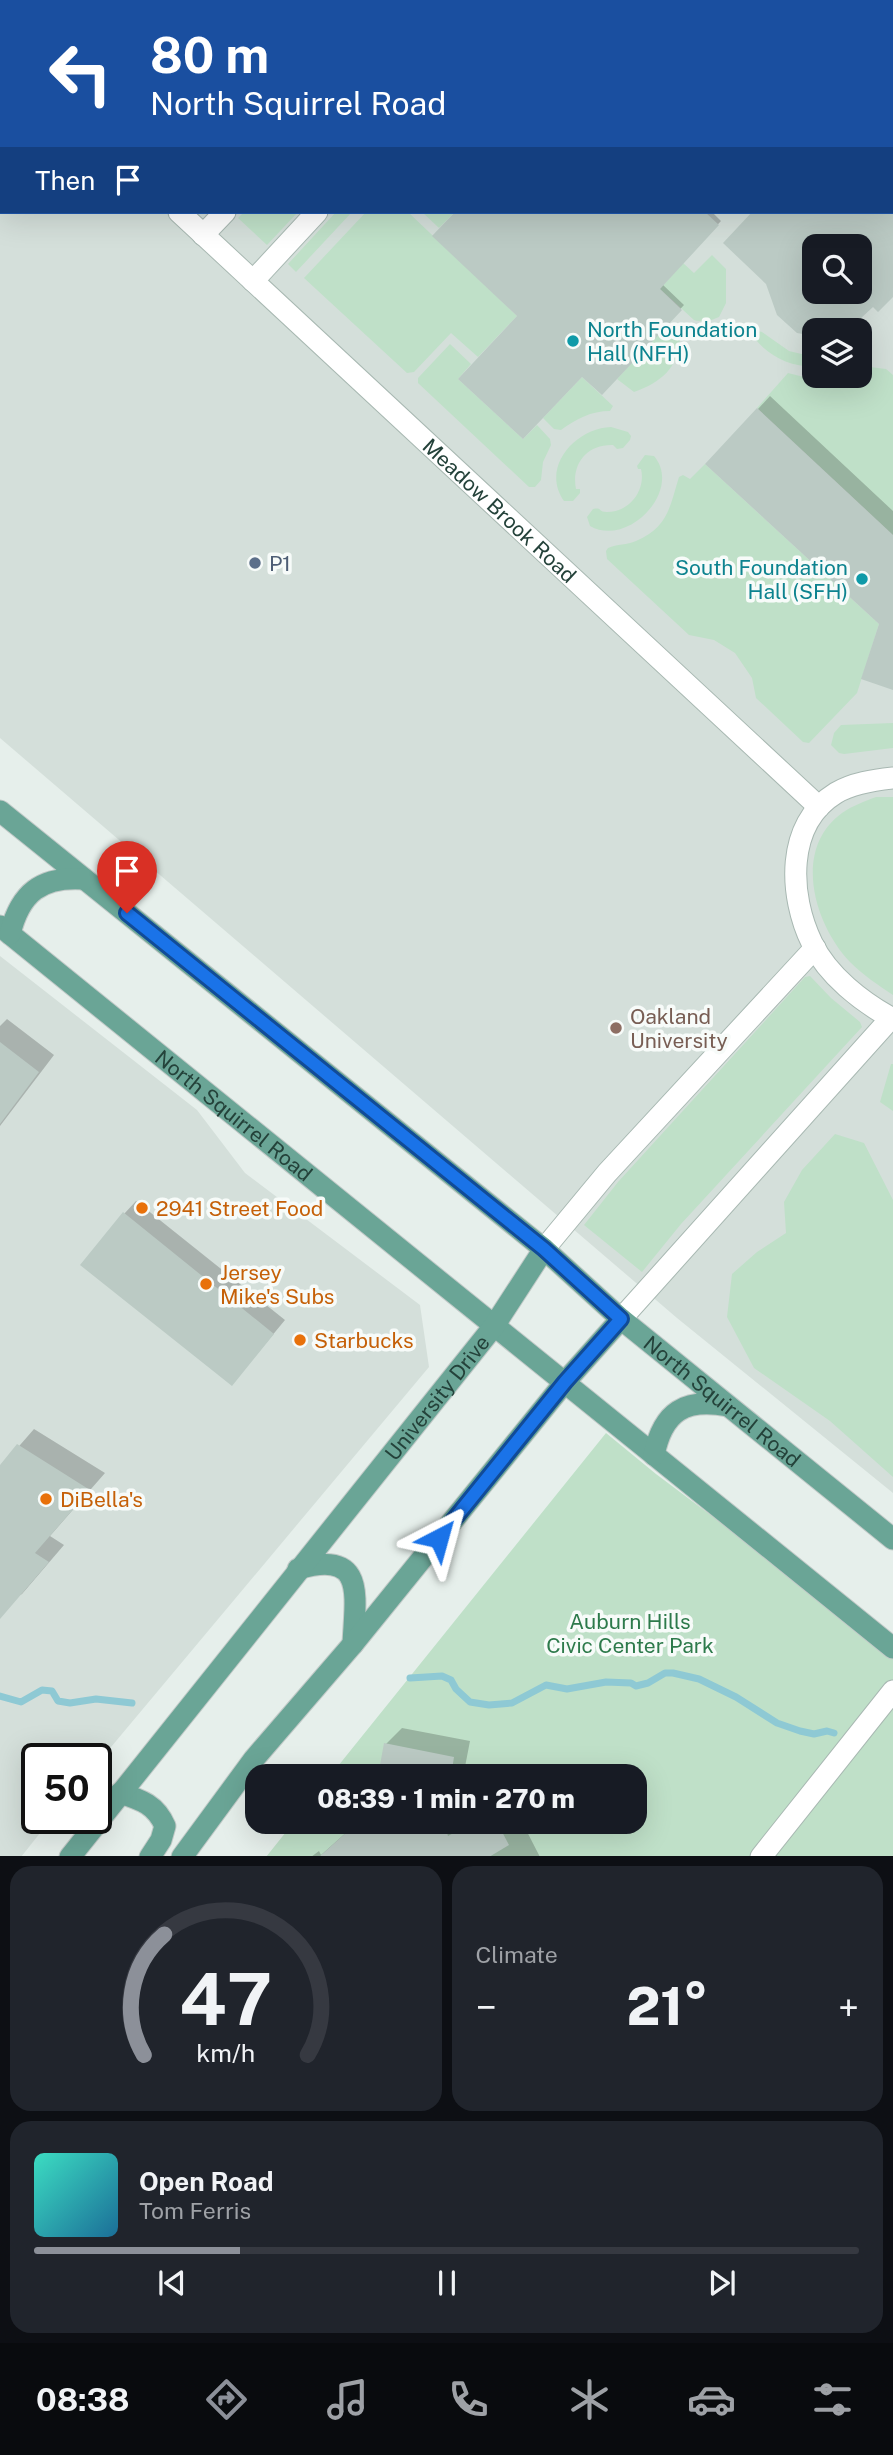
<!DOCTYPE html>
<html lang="en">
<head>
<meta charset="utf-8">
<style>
	:root { --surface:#171b24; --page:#20242c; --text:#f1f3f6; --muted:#9ea1a6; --line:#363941; --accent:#8c9099 }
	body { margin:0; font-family:"Public Sans",sans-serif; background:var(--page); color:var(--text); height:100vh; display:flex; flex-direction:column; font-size:26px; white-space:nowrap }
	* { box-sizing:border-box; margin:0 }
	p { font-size:23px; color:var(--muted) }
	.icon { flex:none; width:38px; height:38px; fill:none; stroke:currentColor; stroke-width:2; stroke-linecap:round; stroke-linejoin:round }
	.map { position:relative; height:1856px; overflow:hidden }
	.drawer { display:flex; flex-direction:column; gap:10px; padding:10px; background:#0d0f14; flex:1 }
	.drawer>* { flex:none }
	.hud { position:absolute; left:0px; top:0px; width:894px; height:214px; box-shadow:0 7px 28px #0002; background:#1a4fa0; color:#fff; overflow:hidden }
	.fabs { position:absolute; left:802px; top:234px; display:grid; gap:14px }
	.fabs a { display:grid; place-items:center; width:70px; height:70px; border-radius:14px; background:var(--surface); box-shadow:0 7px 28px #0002; font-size:35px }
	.speed { position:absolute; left:21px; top:1743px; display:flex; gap:14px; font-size:35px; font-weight:700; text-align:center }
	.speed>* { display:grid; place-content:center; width:91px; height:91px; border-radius:50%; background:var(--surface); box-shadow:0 7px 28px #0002; line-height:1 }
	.speed .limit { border:4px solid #111; border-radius:10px; background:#fff; color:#111 }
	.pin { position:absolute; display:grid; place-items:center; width:60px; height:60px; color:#fff; margin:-72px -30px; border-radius:50% 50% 50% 0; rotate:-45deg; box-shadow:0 0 7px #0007 }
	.pin .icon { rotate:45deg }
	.me { position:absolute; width:77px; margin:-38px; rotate:39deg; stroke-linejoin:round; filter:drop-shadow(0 0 5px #0008) }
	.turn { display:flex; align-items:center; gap:24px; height:147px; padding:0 35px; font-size:32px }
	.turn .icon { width:91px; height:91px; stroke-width:2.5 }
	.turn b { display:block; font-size:49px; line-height:60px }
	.then { display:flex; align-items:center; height:66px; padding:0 35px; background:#0003; gap:14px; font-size:26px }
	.big { font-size:52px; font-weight:800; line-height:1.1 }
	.drawer .card { flex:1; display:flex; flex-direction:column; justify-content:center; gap:10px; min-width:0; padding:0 24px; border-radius:21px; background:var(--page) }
	.drawer .dial { align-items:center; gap:0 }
	.dial svg { height:182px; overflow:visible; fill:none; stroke:var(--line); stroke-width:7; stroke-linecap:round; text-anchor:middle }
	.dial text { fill:var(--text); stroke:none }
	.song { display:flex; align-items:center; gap:21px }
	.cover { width:84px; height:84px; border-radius:10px; background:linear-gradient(135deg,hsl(170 70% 55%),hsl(200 70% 35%)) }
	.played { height:7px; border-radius:4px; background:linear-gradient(90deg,var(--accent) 25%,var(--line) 25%) }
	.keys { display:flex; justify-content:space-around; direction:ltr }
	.heat { display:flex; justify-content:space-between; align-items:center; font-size:38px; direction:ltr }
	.drawer .tiles { flex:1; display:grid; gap:10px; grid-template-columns:1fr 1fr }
	.card:last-child { grid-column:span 2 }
	.trip { position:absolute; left:245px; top:1764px; width:402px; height:70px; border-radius:21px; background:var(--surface); box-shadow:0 7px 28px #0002; font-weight:800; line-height:70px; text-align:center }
	.tab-bar { display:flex; height:112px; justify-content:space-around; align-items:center; background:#090b0e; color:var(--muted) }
	.tab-bar .icon { width:49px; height:49px }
	.tab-bar .on { color:var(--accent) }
	.tab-bar b { font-size:32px; color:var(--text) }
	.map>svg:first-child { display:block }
	.built { fill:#d4dfda; fill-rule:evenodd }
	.green { fill:#bfe0c8 }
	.shadow { fill:#0003; fill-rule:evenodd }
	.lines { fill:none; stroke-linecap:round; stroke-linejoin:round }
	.stream { stroke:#8ec9d4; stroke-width:7 }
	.building { fill:#bbcac4; fill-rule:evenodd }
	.minor-casing { stroke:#a8b8b2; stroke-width:23 }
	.major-casing { stroke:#c2cac8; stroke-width:23 }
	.minor { stroke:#fff; stroke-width:21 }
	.major { stroke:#6aa596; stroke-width:21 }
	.route-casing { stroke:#114b97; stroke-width:18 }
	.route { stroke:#1a73e8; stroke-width:12 }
	.culture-dot { fill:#0f9aa8; stroke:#f7fbf9; stroke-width:2.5 }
	.service-dot { fill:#5c6f8a; stroke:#f7fbf9; stroke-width:2.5 }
	.education-dot { fill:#8d6e63; stroke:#f7fbf9; stroke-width:2.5 }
	.food-dot { fill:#e8710a; stroke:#f7fbf9; stroke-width:2.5 }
	.labels { text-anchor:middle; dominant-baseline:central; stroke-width:7; stroke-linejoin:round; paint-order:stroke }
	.culture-label { font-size:21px; fill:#0d838f; stroke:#f7fbf9; text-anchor:start }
	.street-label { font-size:21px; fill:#24423a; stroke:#f7fbf9 }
	.service-label { font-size:21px; fill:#4e5e75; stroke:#f7fbf9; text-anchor:start }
	.education-label { font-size:21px; fill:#785e54; stroke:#f7fbf9; text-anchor:start }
	.food-label { font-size:21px; fill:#c56008; stroke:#f7fbf9; text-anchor:start }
	.park-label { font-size:21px; fill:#2d7a4b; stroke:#f7fbf9 }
</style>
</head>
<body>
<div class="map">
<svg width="893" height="1857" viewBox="0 0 893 1857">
	<rect width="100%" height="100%" fill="#e6efeb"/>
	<path class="built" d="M0 0H893V1493L677 1318 0 738ZM2 2H892V212H2ZM814 247H859V292H814ZM814 331H859V376H814Z
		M0 956 197 1110 245 1173 420 1305 429 1367 96 1765V1759H37V1818H52L21 1857 0 1856Z"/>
	<path class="green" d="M244 212H298L267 245 238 218Z
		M336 212H352L296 272 288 264Z
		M366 212H408L517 316 478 357 451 333 414 372 407 373 304 278Z
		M422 212H455L439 228Z
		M712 255 726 269V303L719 317C710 321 704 323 694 320L660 289 683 263 694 273Z
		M667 325 680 338C679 368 660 383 634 392L617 379Z
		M758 331 762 332 789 351 814 357V367C790 366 770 357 755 339Z
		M450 344 471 364 458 379 523 439 537 425 550 439 551 445 543 462 541 480 535 487H529L418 383V378Z
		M870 367 886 369 893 375V535L757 408 788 373 804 377 859 376V369Z
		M582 377 613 406 610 411C591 411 576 419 561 430L554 429 543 418Z
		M611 427 628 432 631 436 630 440 623 448 617 449 613 445C587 444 571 464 576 489H580V493L573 501H564C540 467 576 428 611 427Z
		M645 455 654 456C683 490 628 548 590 526L587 517 593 509C603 507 597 512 607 512 630 512 646 490 641 469H638L637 466Z
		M705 464 879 624 857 693 809 743 803 742 756 698 752 678 735 653 714 640 689 635 607 559 606 551 608 548C617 544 627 545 636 541 669 527 670 505 679 477L683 475 690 479Z
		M893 723V748L844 754 839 753 831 745 834 733 841 725Z
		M876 797H893V995C878 985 863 975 850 962 814 924 792 849 842 813 852 806 865 801 876 797Z
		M810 976 831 998 860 1022 862 1027 681 1224 642 1272 584 1225 618 1182 805 977Z
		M891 1064H893V1111L880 1102Z
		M835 1134 864 1143 893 1200V1477L830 1421 754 1368 727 1317 732 1274 757 1252 786 1233 784 1202 802 1170Z
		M606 1433 656 1474 893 1652V1856L266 1857 294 1822H635V1776H330Z"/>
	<path class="shadow" d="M198 0H279L197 2Z
		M672 0H893V294L873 305 767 283 725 243 755 212H892V2H674ZM814 247H859V292H814Z
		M457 212H712L721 221 662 284 684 305 602 393 434 236Z
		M770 396 893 511V688L881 623 708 463Z
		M7 1019 54 1055 0 1126V1026Z
		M136 1201 285 1320 232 1384 124 1214Z
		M34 1429 105 1473 50 1536 64 1545 22 1594 0 1606V1468Z
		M402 1728 470 1741 464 1772 460 1776H379L386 1744Z
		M348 1822H454L453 1827 463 1822H522L540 1857H311L319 1851 321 1855 349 1830 346 1824Z"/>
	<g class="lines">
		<path class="stream" d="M410 1678 442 1676 451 1680 456 1689 470 1702 489 1705 512 1703 546 1685 567 1689 606 1682 631 1683 636 1686 648 1683 665 1673H673L699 1679 736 1697 777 1723 800 1731 814 1734 827 1731 834 1733
			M0 1696 21 1702 42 1690 52 1691 58 1701 70 1703 96 1699 132 1703"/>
	</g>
	<path class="building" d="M455 212H705L719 225 660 289 682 310 602 395 582 377 523 439 458 379 517 316 432 236Z
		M752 212H893V297L878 312 873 307 847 331H814V336L797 333 777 315 766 284 723 243ZM814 247H859V292H814Z
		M757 408 893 535V690L861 679 879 624 705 464Z
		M0 1042 39 1072 0 1124Z
		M123 1212 274 1334 232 1386 80 1265Z
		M17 1444 90 1490 35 1553 49 1562 0 1619V1465Z
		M384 1743 454 1757 451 1776H378Z
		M342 1822H444L448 1836 474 1822H483L489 1834 500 1828 509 1845 489 1857H319L348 1831Z"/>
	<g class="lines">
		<defs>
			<g id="minor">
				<path d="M419 2 421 0"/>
				<path d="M512 2 513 0"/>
				<path d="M0 49 2 50"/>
				<path id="s1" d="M179 212 819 807"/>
				<path d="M203 235 225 212"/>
				<path d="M253 281 317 212"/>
				<path d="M893 778C874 780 853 783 836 793 785 824 789 896 812 943 828 976 862 1002 893 1019"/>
				<path d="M544 1249 607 1173 815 948"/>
				<path d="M621 1319 891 1018"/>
				<path d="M761 1857 893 1691"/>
			</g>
			<g id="major">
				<path id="s2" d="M0 811 544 1249 621 1319 893 1539"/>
				<path id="s3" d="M0 926 893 1648"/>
				<path d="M10 934C20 893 41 876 84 879"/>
				<path d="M654 1455C663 1411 685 1398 728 1406"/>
				<path d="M298 1569C367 1549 355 1597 353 1644"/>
				<path d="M120 1793C142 1800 156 1805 165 1826L161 1840 150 1857"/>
				<path id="s4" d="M70 1857 494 1326 544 1249"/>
				<path d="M182 1857 254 1759 353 1644 565 1382 621 1319"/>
			</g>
		</defs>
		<use href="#minor" class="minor-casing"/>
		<use href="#major" class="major-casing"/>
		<use href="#minor" class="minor"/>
		<use href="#major" class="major"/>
	</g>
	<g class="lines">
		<defs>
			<path id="route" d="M127 913 544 1249 621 1319 565 1382 439 1538"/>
		</defs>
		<use href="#route" class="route-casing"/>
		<use href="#route" class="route"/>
	</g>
	<g class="culture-dot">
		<circle cx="573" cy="341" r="7"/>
		<circle cx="862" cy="579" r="7"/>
	</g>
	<circle class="service-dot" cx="255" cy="563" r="7"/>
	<circle class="education-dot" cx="616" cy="1028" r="7"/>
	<g class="food-dot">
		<circle cx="142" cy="1208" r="7"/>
		<circle cx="206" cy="1284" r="7"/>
		<circle cx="300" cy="1340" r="7"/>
		<circle cx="46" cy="1499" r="7"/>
	</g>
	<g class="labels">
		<g class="culture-label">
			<text x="587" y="329">North Foundation<tspan x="587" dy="24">Hall (NFH)</tspan></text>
			<text x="848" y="567" text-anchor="end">South Foundation<tspan x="848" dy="24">Hall (SFH)</tspan></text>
		</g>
		<g class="street-label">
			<text stroke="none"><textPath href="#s1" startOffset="438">Meadow Brook Road</textPath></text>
			<text stroke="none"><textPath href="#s3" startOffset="301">North Squirrel Road</textPath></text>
			<text stroke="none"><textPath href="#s4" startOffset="588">University Drive</textPath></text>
			<text stroke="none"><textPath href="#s2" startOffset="933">North Squirrel Road</textPath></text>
		</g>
		<g class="service-label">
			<text x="269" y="563">P1</text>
		</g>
		<g class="education-label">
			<text x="630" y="1016">Oakland<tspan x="630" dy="24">University</tspan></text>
		</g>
		<g class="food-label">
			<text x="156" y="1208">2941 Street Food</text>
			<text x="220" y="1272">Jersey<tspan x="220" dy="24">Mike's Subs</tspan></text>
			<text x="314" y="1340">Starbucks</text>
			<text x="60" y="1499">DiBella's</text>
		</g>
		<g class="park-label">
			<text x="630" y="1621">Auburn Hills<tspan x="630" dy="24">Civic Center Park</tspan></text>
		</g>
	</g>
</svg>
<div class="fabs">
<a><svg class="icon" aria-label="search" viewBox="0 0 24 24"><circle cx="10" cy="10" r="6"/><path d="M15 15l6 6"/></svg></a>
<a><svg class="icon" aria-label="layers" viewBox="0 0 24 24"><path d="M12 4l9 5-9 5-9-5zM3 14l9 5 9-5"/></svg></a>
</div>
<div class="speed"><div class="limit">50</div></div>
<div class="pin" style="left:127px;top:913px;background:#d93025"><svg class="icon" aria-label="arrive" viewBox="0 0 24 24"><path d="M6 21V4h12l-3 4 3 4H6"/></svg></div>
<svg class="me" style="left:439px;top:1538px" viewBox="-20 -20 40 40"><path d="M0-17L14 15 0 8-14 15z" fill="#1a73e8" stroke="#fff" stroke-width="4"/></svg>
<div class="trip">08:39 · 1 min · 270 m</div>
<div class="hud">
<div class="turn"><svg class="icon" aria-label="left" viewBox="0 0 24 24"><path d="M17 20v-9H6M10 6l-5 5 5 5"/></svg><div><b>80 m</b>North Squirrel Road</div></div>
<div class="then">Then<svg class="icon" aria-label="arrive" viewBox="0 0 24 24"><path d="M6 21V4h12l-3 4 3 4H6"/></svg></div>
</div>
</div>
<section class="drawer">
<div class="tiles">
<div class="card dial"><svg viewBox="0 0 100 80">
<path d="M14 69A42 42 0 1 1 86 69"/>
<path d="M14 69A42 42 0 0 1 23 16" stroke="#8c9099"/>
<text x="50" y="56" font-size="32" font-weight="700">47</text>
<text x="50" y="72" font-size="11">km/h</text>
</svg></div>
<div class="card"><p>Climate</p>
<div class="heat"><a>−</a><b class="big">21°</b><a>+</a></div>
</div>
<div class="card">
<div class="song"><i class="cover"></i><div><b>Open Road</b><p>Tom Ferris</p></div></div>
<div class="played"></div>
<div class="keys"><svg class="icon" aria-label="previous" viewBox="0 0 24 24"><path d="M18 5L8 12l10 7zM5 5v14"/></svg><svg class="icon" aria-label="pause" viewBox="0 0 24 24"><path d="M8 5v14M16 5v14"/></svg><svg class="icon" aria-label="next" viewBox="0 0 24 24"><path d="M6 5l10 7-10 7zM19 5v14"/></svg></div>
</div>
</div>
</section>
<nav class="tab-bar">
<b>08:38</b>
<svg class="icon on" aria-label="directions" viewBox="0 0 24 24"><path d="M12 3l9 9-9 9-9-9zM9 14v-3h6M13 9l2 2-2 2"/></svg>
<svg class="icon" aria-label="music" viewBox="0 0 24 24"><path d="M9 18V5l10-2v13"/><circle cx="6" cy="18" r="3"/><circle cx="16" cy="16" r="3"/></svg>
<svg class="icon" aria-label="phone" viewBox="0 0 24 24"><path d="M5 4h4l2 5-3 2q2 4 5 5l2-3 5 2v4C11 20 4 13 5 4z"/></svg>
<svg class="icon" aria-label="climate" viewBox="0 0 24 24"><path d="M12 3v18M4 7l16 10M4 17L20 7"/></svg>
<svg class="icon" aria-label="car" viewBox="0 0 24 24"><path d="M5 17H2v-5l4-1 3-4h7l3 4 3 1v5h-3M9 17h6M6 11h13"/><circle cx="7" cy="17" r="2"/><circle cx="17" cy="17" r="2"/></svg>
<svg class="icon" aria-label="filters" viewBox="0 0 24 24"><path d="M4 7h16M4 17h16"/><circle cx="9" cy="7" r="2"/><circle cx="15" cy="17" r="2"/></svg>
</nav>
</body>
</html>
